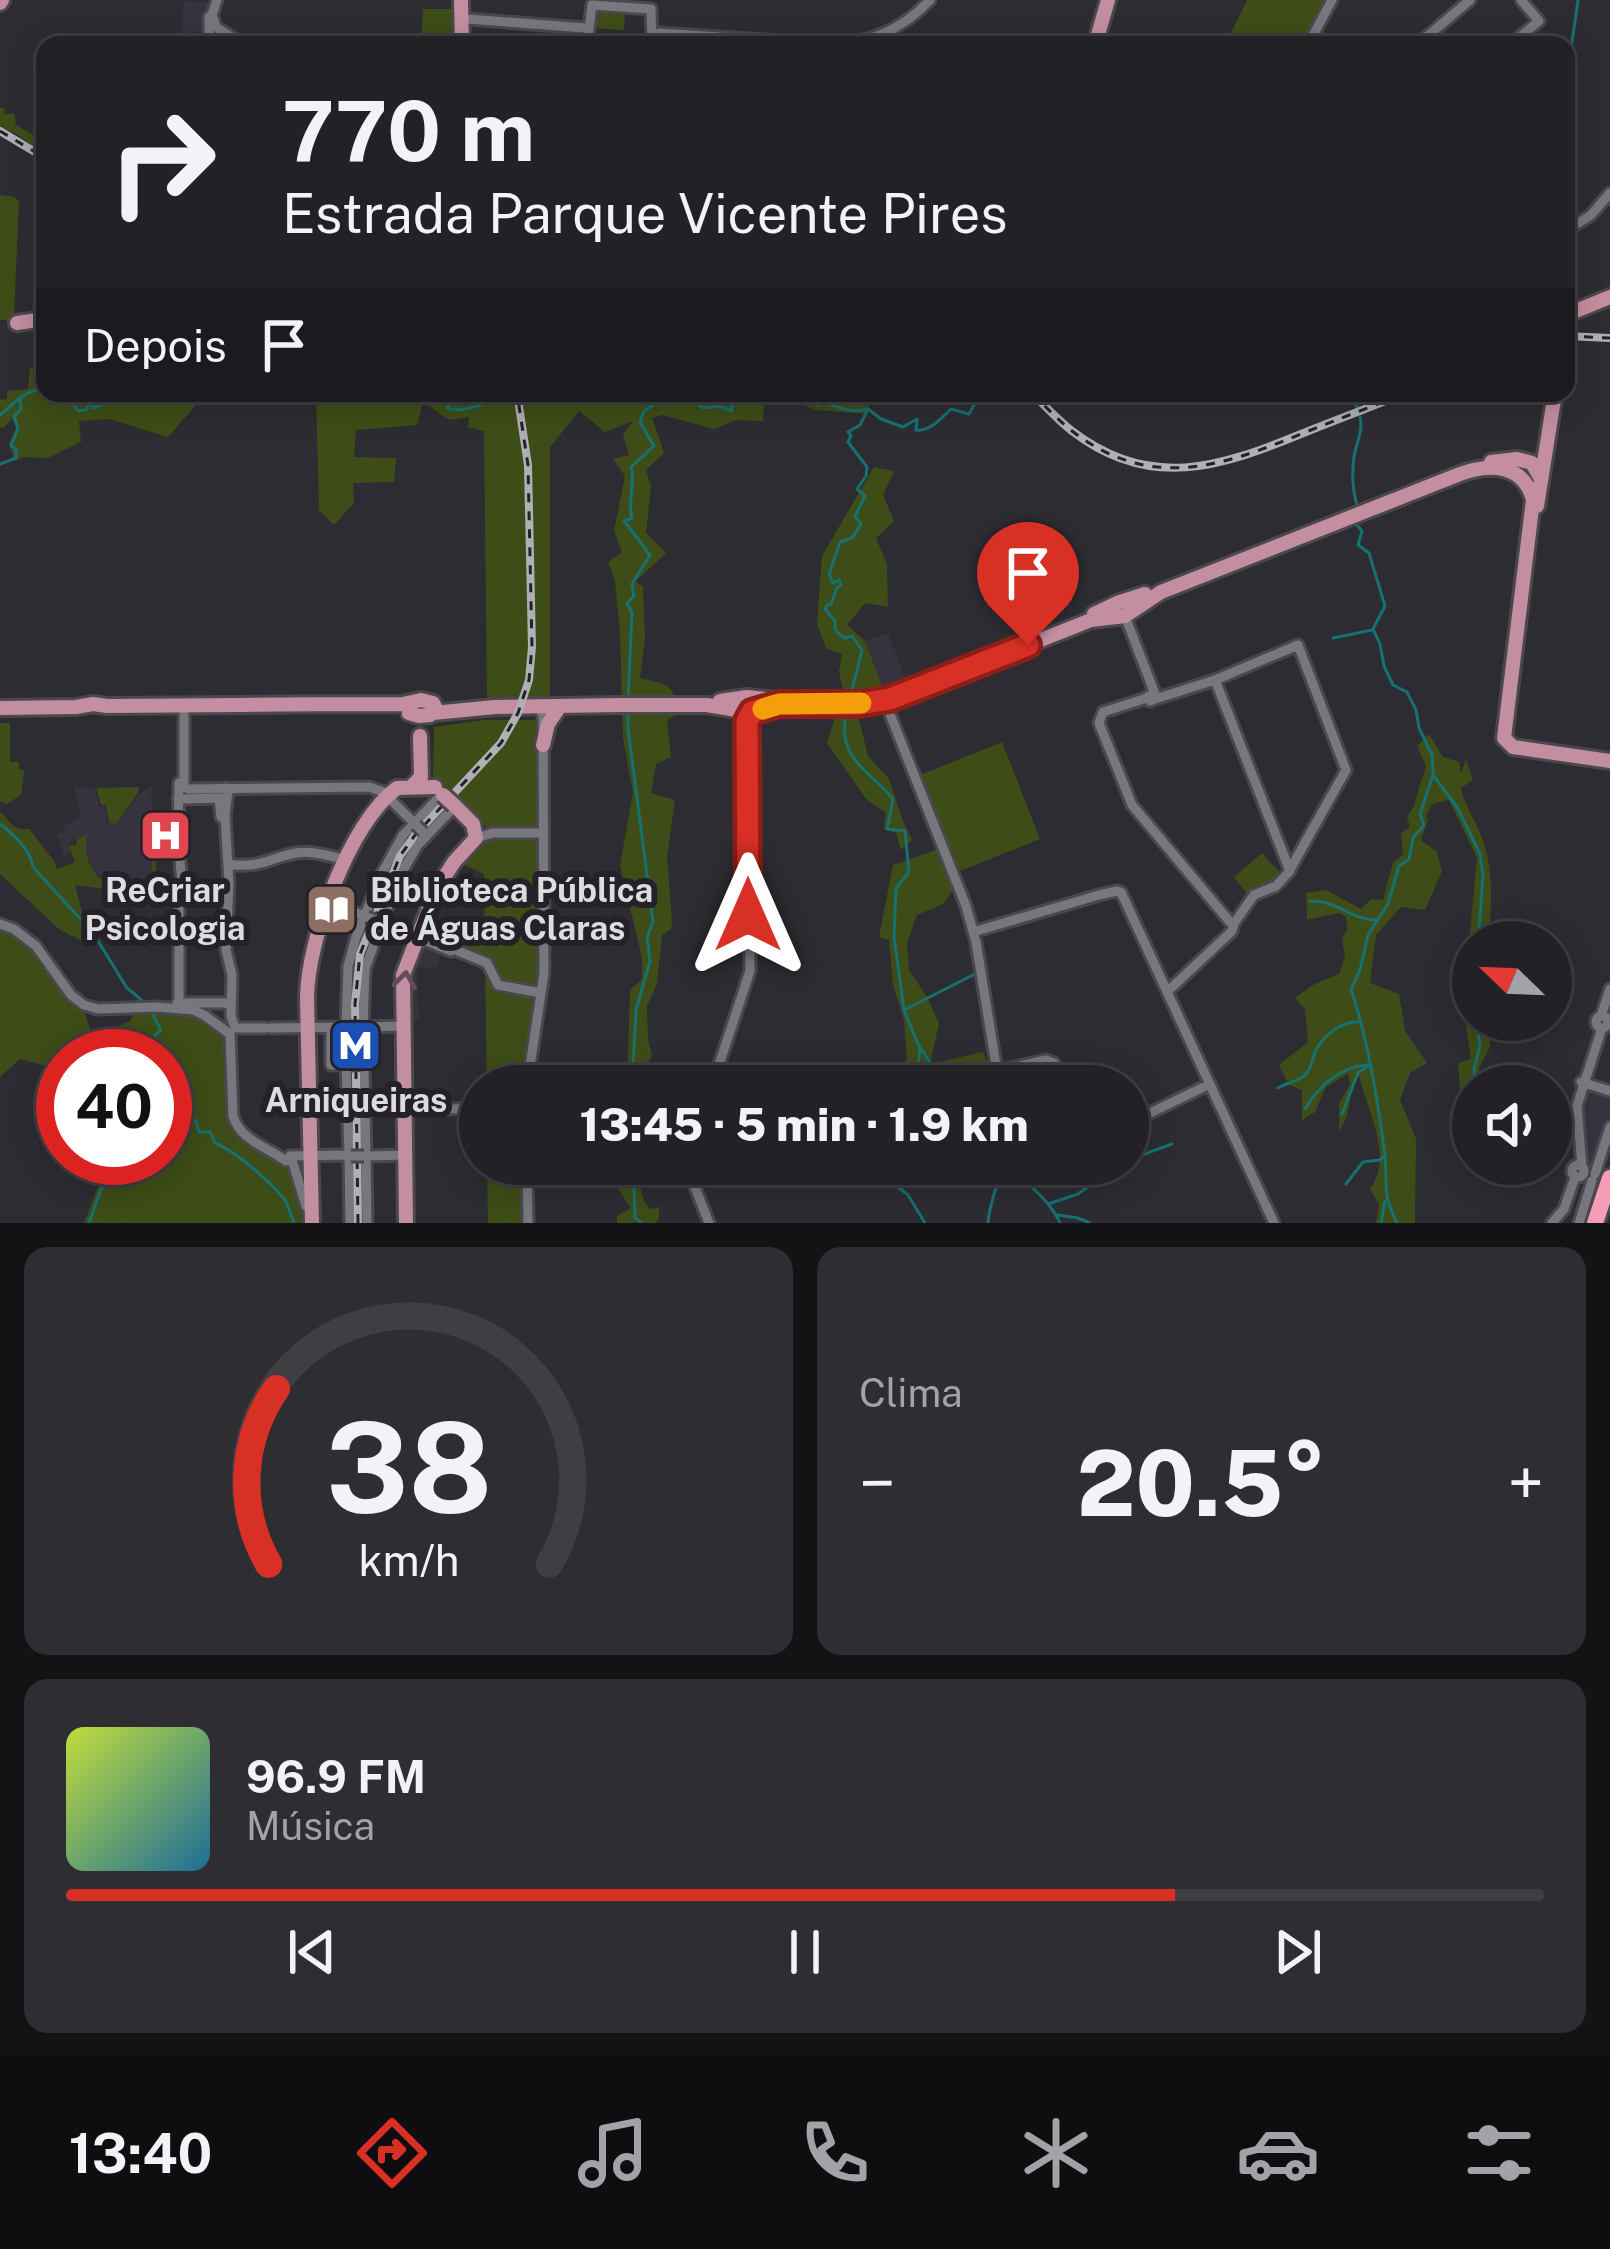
<!DOCTYPE html>
<html lang="pt">
<head>
<meta charset="utf-8">
<style>
	:root { --surface:#222126; --page:#2e2e32; --text:#f1f3f6; --muted:#a2a3a7; --line:#3f3e43; --accent:#d93025 }
	body { margin:0; font-family:"Public Sans",sans-serif; background:var(--page); color:var(--text); height:100vh; display:flex; flex-direction:column; font-size:45px; white-space:nowrap }
	* { box-sizing:border-box; margin:0 }
	p { font-size:39px; color:var(--muted) }
	.icon { flex:none; width:66px; height:66px; fill:none; stroke:currentColor; stroke-width:2; stroke-linecap:round; stroke-linejoin:round }
	.map { position:relative; height:1223px; overflow:hidden }
	.drawer { display:flex; flex-direction:column; gap:24px; padding:24px; background:#131215; flex:1 }
	.drawer>* { flex:none }
	.top-card { position:absolute; left:36px; top:36px; width:1539px; height:366px; border-radius:24px; box-shadow:0 6px 30px #0003,0 0 0 3px var(--line); background:#222126; color:var(--text); overflow:hidden }
	.needle { width:78px; rotate:293deg }
	.tools { position:absolute; left:1452px; top:921px; display:grid; gap:24px }
	.tools a { display:grid; place-items:center; width:120px; height:120px; border-radius:50%; background:var(--surface); box-shadow:0 6px 30px #0003,0 0 0 3px var(--line); font-size:60px }
	.speed { position:absolute; left:36px; top:1029px; display:flex; gap:24px; font-size:60px; font-weight:700; text-align:center }
	.speed>* { display:grid; place-content:center; width:156px; height:156px; border-radius:50%; background:var(--surface); box-shadow:0 6px 30px #0003,0 0 0 3px var(--line); line-height:1 }
	.speed .limit { border:18px solid #d22; background:#fff; color:#111 }
	.pin { position:absolute; display:grid; place-items:center; width:102px; height:102px; color:#fff; margin:-123px -51px; border-radius:50% 50% 50% 0; rotate:-45deg; box-shadow:0 0 12px #0007 }
	.pin .icon { rotate:45deg }
	.me { position:absolute; width:132px; margin:-66px; rotate:0deg; stroke-linejoin:round; filter:drop-shadow(0 0 9px #0008) }
	.turn { display:flex; align-items:center; gap:42px; height:252px; padding:0 48px; font-size:54px }
	.turn .icon { width:156px; height:156px; stroke-width:2.5 }
	.turn b { display:block; font-size:84px; line-height:102px }
	.then { display:flex; align-items:center; height:114px; padding:0 48px; background:#0003; gap:24px; font-size:45px }
	.big { font-size:90px; font-weight:800; line-height:1.1 }
	.drawer .widget { flex:1; display:flex; flex-direction:column; justify-content:center; gap:18px; min-width:0; padding:0 42px; border-radius:24px; background:var(--page) }
	.drawer .dial { align-items:center; gap:0 }
	.dial svg { height:312px; overflow:visible; fill:none; stroke:var(--line); stroke-width:7; stroke-linecap:round; text-anchor:middle }
	.dial text { fill:var(--text); stroke:none }
	.song { display:flex; align-items:center; gap:36px }
	.cover { width:144px; height:144px; border-radius:18px; background:linear-gradient(135deg,hsl(70 70% 55%),hsl(200 70% 35%)) }
	.played { height:12px; border-radius:6px; background:linear-gradient(90deg,var(--accent) 75%,var(--line) 75%) }
	.keys { display:flex; justify-content:space-around; direction:ltr }
	.heat { display:flex; justify-content:space-between; align-items:center; font-size:66px; direction:ltr }
	.drawer .tiles { flex:1; display:grid; gap:24px; grid-template-columns:1fr 1fr }
	.widget:last-child { grid-column:span 2 }
	.trip { position:absolute; left:459px; top:1065px; width:690px; height:120px; border-radius:60px; background:var(--surface); box-shadow:0 6px 30px #0003,0 0 0 3px var(--line); font-weight:800; line-height:120px; text-align:center }
	.menu { display:flex; height:192px; justify-content:space-around; align-items:center; background:#0e0d0f; color:var(--muted) }
	.menu .icon { width:84px; height:84px }
	.menu .selected { color:var(--accent) }
	.menu b { font-size:54px; color:var(--text) }
	.map>svg:first-child { display:block }
	.built { fill:#36323e }
	.green { fill:#3e4d17 }
	.lines { fill:none; stroke-linecap:round; stroke-linejoin:round }
	.stream { stroke:#167172; stroke-width:3 }
	.minor-casing { stroke:#4a484d; stroke-width:15 }
	.major-casing { stroke:#4a484d; stroke-width:20 }
	.highway-casing { stroke:#4a484d; stroke-width:22 }
	.minor { stroke:#79777e; stroke-width:9 }
	.major { stroke:#c38e9f; stroke-width:14 }
	.highway { stroke:#f59db5; stroke-width:16 }
	.rail-casing { stroke:#b0afb4; stroke-width:8 }
	.rail { stroke:#242228; stroke-width:3; stroke-dasharray:9; stroke-linecap:butt }
	.minor-bridge-casing { stroke:#4a484d; stroke-width:15; stroke-linecap:butt }
	.major-bridge-casing { stroke:#4a484d; stroke-width:20; stroke-linecap:butt }
	.minor-bridge { stroke:#79777e; stroke-width:9 }
	.major-bridge { stroke:#c38e9f; stroke-width:14 }
	.oneway { stroke:#644d58 }
	.route-casing { stroke:#8d1f18; stroke-width:30 }
	.route { stroke:#d93025; stroke-width:21 }
	.slow { stroke:#f59e0b; stroke-width:21 }
	.labels { text-anchor:middle; dominant-baseline:central; stroke-width:12; stroke-linejoin:round; paint-order:stroke }
	.poi-label { font-size:33px; font-weight:bold; fill:#dddce0; stroke:#242228 }
</style>
</head>
<body>
<div class="map">
<svg width="1610" height="1223" viewBox="0 0 1610 1223">
	<rect width="100%" height="100%" fill="#2d2c32"/>
	<path class="built" d="M184 1 210 2 207 31 181 34Z
		M888 633 908 685 885 693 865 641Z
		M150 786H155L151 791 155 837 152 855 153 893 120 890 91 869 85 855 87 835 69 843 71 853 63 856 57 835 63 832 66 825 81 816 73 787 95 788 99 807 105 806 108 824H116L140 793Z
		M417 939 440 948 439 967 417 968 419 1021 404 1022V994Z
		M1586 1086 1610 1094V1120L1595 1168 1583 1165 1580 1106Z"/>
	<path class="green" d="M1247 0H1328L1303 45H1225Z
		M594 8 625 10 624 30 590 28Z
		M423 9H455L456 45H421Z
		M0 108H4L5 114H14L16 125 38 137 45 138V155L18 135 0 126Z
		M0 195 14 197 19 202 14 316 10 320H0Z
		M30 367H45V393H256L242 401 196 405 168 437 109 419 79 421 81 442 48 458 23 457 15 461 9 444 17 425 12 419 3 428H0V400L7 399V391L28 389Z
		M316 393H695L700 397 705 393H850L870 401 867 414 816 410 794 401 764 404 763 421 736 420 714 429 662 415 652 418 664 453 646 470 651 486 646 533 666 553 635 582 643 586 645 639 640 678C667 685 675 682 677 714L667 720 671 757 656 764 651 793 675 800 667 856 672 922 671 929 662 935 657 984 647 1006 648 1039 652 1056 641 1073 645 1086H627L630 990 642 979V958L620 865 633 792 623 738 620 633 615 581 608 562 622 552 614 531 625 476 613 459 629 455 623 435 633 421 605 432 579 411 550 447V701L487 699 484 431 468 427 469 417 449 420 423 402 417 425 356 430 354 457 396 458 394 482 353 483 354 503 334 525 319 510Z
		M874 467 894 471 883 495 894 521 876 538 887 564 888 607 865 603 847 625 865 641 885 693 843 690 839 671 842 654 826 648 817 624 822 556Z
		M838 707H856L868 756 889 779 902 819 912 840 901 850 896 833 884 829 886 813 866 799 827 743Z
		M485 720H541L543 960 524 1086H487L485 967 457 956 463 937 485 945 484 874 458 862 487 835 486 826 476 821 433 775 434 727Z
		M0 723H10V762H19V769L24 770 21 795 7 804 0 801Z
		M1429 734 1443 757 1459 762 1461 774 1466 759 1473 780 1461 788C1465 809 1478 823 1484 843 1494 875 1491 908 1489 942H1473V1020H1488L1490 1047 1479 1068 1480 1086H1473V1136L1458 1137 1461 1100 1458 1063 1471 1059 1463 1004 1477 858 1449 800 1432 804 1426 817 1428 819 1421 840 1437 852 1442 871 1425 910 1401 907 1376 935 1370 983 1399 994 1405 1031 1427 1063 1410 1073 1400 1100 1416 1139 1415 1223H1376L1379 1204 1370 1189C1394 1157 1367 1110 1359 1076 1344 1096 1355 1109 1339 1131V1104L1350 1084 1348 1074 1326 1087 1315 1112 1302 1120V1090L1289 1085 1279 1065 1308 1042 1305 1009 1295 998 1313 985 1339 974 1345 957 1342 939 1347 930 1346 917 1339 913 1307 920 1306 893 1326 890 1361 909 1371 899 1383 900 1393 863 1403 854 1401 833 1410 827 1407 817 1413 808 1426 766 1417 746Z
		M1002 742 1040 839 960 871 920 775Z
		M139 787 138 793 116 824 109 823 106 805H101L96 788Z
		M0 812C13 822 9 830 29 829L54 861 57 869 75 862 69 845H76L77 839 87 835C80 880 115 891 153 893L152 855 155 853 158 894 156 896 75 885 91 947C80 938 70 936 59 929L0 874Z
		M941 848 954 889 943 904 917 915 907 943 909 970 927 997 939 1023 930 1064 983 1052 990 1067 963 1086H929L922 1076 913 1086H895L898 1068 907 1060 904 1020 893 985 889 940 879 937 893 865Z
		M1262 853 1283 876 1276 883 1249 896 1234 877Z
		M0 926 26 941 83 1008 92 1035 129 1022 137 1010 193 1012 229 1038 234 1127C270 1152 308 1173 303 1223H84L109 1158H165V1056H63V1079L50 1067 20 1059 0 1077Z
		M487 1164H526L527 1223H488Z
		M619 1164H637L636 1168 641 1173C640 1189 640 1197 650 1209L659 1207V1219L655 1223H617V1216L631 1208 618 1189Z"/>
	<g class="lines">
		<path class="stream" d="M1566 58 1572 42 1578 0
			M62 393 68 396 78 411 86 410 90 401 93 408 109 402 120 393
			M398 393 402 395 406 393
			M427 393 441 404 453 401 447 408C456 412 472 408 483 404V393
			M495 393H499
			M578 393 605 399 624 396 640 402 643 398 661 400 670 395 696 397V402L703 408 720 406 732 411 731 401 739 400 746 394 758 393
			M766 393H772
			M800 393 818 405 821 401C837 407 852 414 868 409L881 419 903 427 917 419 916 430C930 432 941 418 951 409L969 414 981 393
			M1353 393 1357 408
			M0 415C13 404 28 387 45 390
			M0 464 16 458V449L11 446 18 429 14 416 21 409 20 398
			M1357 506C1352 488 1352 474 1354 456 1357 442 1363 430 1360 417
			M1357 522 1356 524 1362 531 1358 545 1369 553 1385 606 1373 629 1380 644 1384 666 1393 685 1407 692 1416 710 1419 728 1432 755 1433 775 1457 807 1480 854 1483 875 1478 942
			M1333 638 1372 630
			M850 698 862 650 852 636 844 638 835 630V621L825 609 827 605 831 604 837 588 841 585 839 580 833 583 829 574 840 542 852 538 861 524 855 516 865 496 857 489 866 476 867 467 848 442 851 436 848 432 860 425 868 409
			M628 699 632 613 627 603 634 596 632 584 650 555 624 521 632 518C627 502 636 484 631 467L654 446 640 422 644 411 661 400
			M847 708C835 758 866 767 893 799L887 829 905 831 909 872 896 888 894 937 904 1010 918 1044 945 1086
			M628 709V728L653 922 647 937 650 961 636 1010 632 1086
			M0 824C13 834 31 851 33 867L93 933 127 988 144 1002
			M1310 901C1337 900 1350 919 1375 920
			M906 1009 975 974
			M151 1012 161 1030 150 1040 153 1056
			M165 1073 176 1085 178 1092 186 1096 180 1108 184 1116 196 1121 199 1132H210L215 1143C235 1151 274 1184 287 1203
			M907 1086 917 1074 920 1049
			M1475 1086 1474 1069 1480 1046 1476 1020
			M1278 1088C1286 1083 1299 1081 1305 1075 1313 1068 1312 1056 1317 1048 1326 1034 1342 1021 1358 1022
			M1305 1109C1318 1087 1340 1066 1368 1065
			M1342 1114 1358 1073 1369 1065
			M1128 1160 1172 1144
			M633 1164 635 1218 642 1223
			M878 1164 889 1180 908 1195 925 1223
			M1007 1164C1025 1182 1050 1200 1060 1223
			M1510 1164 1521 1177
			M1346 1184 1363 1162 1380 1160 1385 1155
			M287 1204 294 1223
			M1048 1204 1078 1194 1119 1164
			M1058 1215 1078 1218 1090 1223
			M89 1223 100 1192 117 1158
			M988 1223C989 1203 999 1184 1002 1164
			M1381 1223 1385 1201
			M1397 1223C1380 1190 1389 1182 1384 1149 1377 1095 1368 1040 1351 989L1360 970 1368 935 1388 904 1399 866 1409 859 1413 838 1424 825 1420 814 1433 775"/>
		<defs>
			<path id="minor" d="M217 0 212 15 216 27 244 45
				M209 17V32L214 45
				M467 19 585 28 589 30 588 45
				M589 30 592 5 651 9 652 45
				M652 36 659 33 826 44C867 45 902 30 930 0
				M1308 45 1332 0
				M1417 45 1470 0
				M1510 45 1539 21 1521 0
				M1566 231 1591 215 1610 193
				M1125 616 1155 694
				M1215 680 1290 871
				M1149 696 1155 694V699L1150 701 1149 696 1144 699 1103 712 1099 723 1132 805 1230 922
				M890 699V714L966 906 976 942 997 1071 1046 1060 1054 1063 1063 1077 1082 1086
				M1155 699 1215 680 1298 645 1346 770 1288 873 1276 886 1254 895 1235 922
				M184 784V711
				M225 788 228 791 225 816 229 883 226 950 232 975 231 1016 235 1028
				M387 796 416 825
				M219 798 221 817
				M178 799 224 798
				M476 838 493 833H543
				M228 864C261 869 268 858 296 853 314 850 329 857 346 859
				M329 903 367 917
				M378 921 451 951
				M0 924 14 929 36 946 71 995 84 1005 98 1009 156 1007 193 1010 204 1015 230 1034
				M973 932 1099 895 1117 891 1121 892 1274 1223
				M458 951 487 963 498 985 541 993
				M1168 991 1232 931 1234 924
				M177 1003H227L231 1007
				M179 1003V908L182 883 178 839 179 783 188 789 369 787 389 794
				M1596 1022a6 6 0 1 1 12 0a6 6 0 1 1-12 0Z
				M1601 1016 1610 989
				M363 1026 365 969 397 881 417 846 455 806
				M346 1027 348 966 356 937 381 875 403 835 442 794
				M365 1027 402 1026
				M235 1028H265
				M270 1028 350 1027
				M331 1028V1065H351
				M363 1028 366 1154
				M230 1034 233 1116C240 1140 267 1147 286 1161
				M346 1065 349 1154
				M1581 1082 1610 1091
				M527 1086 544 973 543 715 538 707
				M712 1086 750 971 747 727 742 712
				M1128 1107 1144 1114 1150 1113 1210 1084
				M404 1109H450
				M455 1109 480 1107
				M290 1156 347 1155
				M368 1156 405 1155
				M349 1157 350 1223
				M366 1157 367 1223
				M292 1160 306 1206
				M527 1164 528 1223
				M686 1164 709 1223
				M1572 1171a6 6 0 1 1 12 0a6 6 0 1 1-12 0Z
				M1582 1167 1577 1106 1602 1028
				M1595 1174 1610 1127
				M1552 1223 1564 1209 1575 1177
				M1579 1223 1592 1181"/>
			<path id="major" d="M461 0 462 45
				M0 3 2 0
				M1095 45 1108 0
				M1566 315 1610 297
				M17 323 45 319
				M1491 462 1517 459 1532 463 1540 477
				M1537 506 1555 393
				M1094 614 1117 603 1145 594
				M720 701 747 697 775 700
				M0 708 76 707 93 704 107 706 241 705C293 704 349 704 403 704L421 700 433 703 436 709 430 715 419 716 409 713 410 704
				M433 713 495 707 621 705H707L748 712 779 704 874 702 910 692 1091 620 1125 616 1161 592 1460 474C1490 463 1524 464 1533 500L1504 738 1513 747 1610 761
				M543 745 548 724 560 706
				M411 787 421 777 420 736
				M312 1223 307 997C308 939 349 823 397 788L435 787
				M406 1223 403 975 436 890 454 862 476 838 473 824 454 805"/>
			<path id="highway" d="M1595 1223 1610 1178"/>
		</defs>
		<use href="#minor" class="minor-casing"/>
		<use href="#major" class="major-casing"/>
		<use href="#highway" class="highway-casing"/>
		<use href="#minor" class="minor"/>
		<use href="#major" class="major"/>
		<use href="#highway" class="highway"/>
		<defs>
			<path id="rail" d="M0 131 45 158
				M1566 336 1610 338
				M1032 393C1045 406 1058 420 1072 431 1150 491 1220 467 1301 434 1336 420 1371 407 1405 393
				M358 1223 355 1004 360 954 400 856 415 835 501 743 518 713 529 680 532 647 528 465 517 393"/>
		</defs>
		<use href="#rail" class="rail-casing"/>
		<use href="#rail" class="rail"/>
		<defs>
			<path id="minor-bridge" d="M416 825 423 832
				M367 917 378 921
				M350 1027H360
				M351 1065 362 1064
				M351 1156H364"/>
			<path id="major-bridge" d="M443 795 454 805"/>
		</defs>
		<use href="#minor-bridge" class="minor-bridge-casing"/>
		<use href="#major-bridge" class="major-bridge-casing"/>
		<use href="#minor-bridge" class="minor-bridge"/>
		<use href="#major-bridge" class="major-bridge"/>
	</g>
	<defs><path id="oneway-chevron" d="M-2-3.5L2.5 0L-2 3.5" fill="none" stroke-width="1.6" stroke-linecap="round" stroke-linejoin="round" transform="scale(3)"/></defs>
	<use class="oneway" href="#oneway-chevron" transform="translate(405 980) rotate(-82)"/>
	<g class="lines">
		<defs>
			<path id="route" d="M748 915 747 721 752 712 779 704H860L890 699 1028 645"/>
		</defs>
		<use href="#route" class="route-casing"/>
		<use href="#route" class="route"/>
		<path class="slow" d="M763 709 779 704 861 703"/>
	</g>
	<defs>
		<symbol id="hospital-square" viewBox="-11 -11 22 22"><rect x="-9" y="-9" width="18" height="18" rx="4" fill="#e0444e" stroke="#242228"/><path d="M-5-5h3v3.5h4V-5h3V5h-3V1.5h-4V5h-3Z" fill="#fff"/></symbol>
		<symbol id="library-square" viewBox="-11 -11 22 22"><rect x="-9" y="-9" width="18" height="18" rx="4" fill="#8d6e63" stroke="#242228"/><path d="M-6-4Q-3-5.5-.7-3.5V5Q-3 3-6 4ZM6-4Q3-5.5 .7-3.5V5Q3 3 6 4Z" fill="#fff"/></symbol>
		<symbol id="metro-square" viewBox="-11 -11 22 22"><rect x="-9" y="-9" width="18" height="18" rx="4" fill="#1a4fb4" stroke="#242228"/><path d="M-5.5 5V-5H-3L0 0L3-5H5.5V5H3V-.5L0 4L-3-.5V5Z" fill="#fff"/></symbol>
	</defs>
	<g fill-rule="evenodd">
		<use href="#hospital-square" x="136" y="806" width="59" height="59"/>
		<use href="#library-square" x="302" y="880" width="59" height="59"/>
		<use href="#metro-square" x="326" y="1016" width="59" height="59"/>
	</g>
	<g class="labels">
		<g class="poi-label">
			<text x="165" y="890">ReCriar<tspan x="165" dy="38">Psicologia</tspan></text>
			<text x="370" y="890" text-anchor="start">Biblioteca Pública<tspan x="370" dy="38">de Águas Claras</tspan></text>
			<text x="356" y="1100">Arniqueiras</text>
		</g>
	</g>
</svg>
<div class="tools">
<a><svg class="needle" viewBox="-14 -14 28 28"><path d="M0-13l5 13h-10z" fill="#e53935"/><path d="M0 13l5-13h-10z" fill="#a2a3a7"/></svg></a>
<a><svg class="icon" aria-label="sound" viewBox="0 0 24 24"><path d="M4 9h4l5-4v14l-5-4H4zM17 9q2 3 0 6"/></svg></a>
</div>
<div class="speed"><div class="limit">40</div></div>
<div class="pin" style="left:1028px;top:645px;background:#d93025"><svg class="icon" aria-label="arrive" viewBox="0 0 24 24"><path d="M6 21V4h12l-3 4 3 4H6"/></svg></div>
<svg class="me" style="left:748px;top:915px" viewBox="-20 -20 40 40"><path d="M0-17L14 15 0 8-14 15z" fill="#d93025" stroke="#fff" stroke-width="4"/></svg>
<div class="trip">13:45 · 5 min · 1.9 km</div>
<div class="top-card">
<div class="turn"><svg class="icon" aria-label="right" viewBox="0 0 24 24"><path d="M7 20v-9h11M14 6l5 5-5 5"/></svg><div><b>770 m</b>Estrada Parque Vicente Pires</div></div>
<div class="then">Depois<svg class="icon" aria-label="arrive" viewBox="0 0 24 24"><path d="M6 21V4h12l-3 4 3 4H6"/></svg></div>
</div>
</div>
<section class="drawer">
<div class="tiles">
<div class="widget dial"><svg viewBox="0 0 100 80">
<path d="M14 69A42 42 0 1 1 86 69"/>
<path d="M14 69A42 42 0 0 1 16 24" stroke="#d93025"/>
<text x="50" y="56" font-size="32" font-weight="700">38</text>
<text x="50" y="72" font-size="11">km/h</text>
</svg></div>
<div class="widget"><p>Clima</p>
<div class="heat"><a>−</a><b class="big">20.5°</b><a>+</a></div>
</div>
<div class="widget">
<div class="song"><i class="cover"></i><div><b>96.9 FM</b><p>Música</p></div></div>
<div class="played"></div>
<div class="keys"><svg class="icon" aria-label="previous" viewBox="0 0 24 24"><path d="M18 5L8 12l10 7zM5 5v14"/></svg><svg class="icon" aria-label="pause" viewBox="0 0 24 24"><path d="M8 5v14M16 5v14"/></svg><svg class="icon" aria-label="next" viewBox="0 0 24 24"><path d="M6 5l10 7-10 7zM19 5v14"/></svg></div>
</div>
</div>
</section>
<nav class="menu">
<b>13:40</b>
<svg class="icon selected" aria-label="directions" viewBox="0 0 24 24"><path d="M12 3l9 9-9 9-9-9zM9 14v-3h6M13 9l2 2-2 2"/></svg>
<svg class="icon" aria-label="music" viewBox="0 0 24 24"><path d="M9 18V5l10-2v13"/><circle cx="6" cy="18" r="3"/><circle cx="16" cy="16" r="3"/></svg>
<svg class="icon" aria-label="phone" viewBox="0 0 24 24"><path d="M5 4h4l2 5-3 2q2 4 5 5l2-3 5 2v4C11 20 4 13 5 4z"/></svg>
<svg class="icon" aria-label="climate" viewBox="0 0 24 24"><path d="M12 3v18M4 7l16 10M4 17L20 7"/></svg>
<svg class="icon" aria-label="car" viewBox="0 0 24 24"><path d="M5 17H2v-5l4-1 3-4h7l3 4 3 1v5h-3M9 17h6M6 11h13"/><circle cx="7" cy="17" r="2"/><circle cx="17" cy="17" r="2"/></svg>
<svg class="icon" aria-label="filters" viewBox="0 0 24 24"><path d="M4 7h16M4 17h16"/><circle cx="9" cy="7" r="2"/><circle cx="15" cy="17" r="2"/></svg>
</nav>
</body>
</html>
